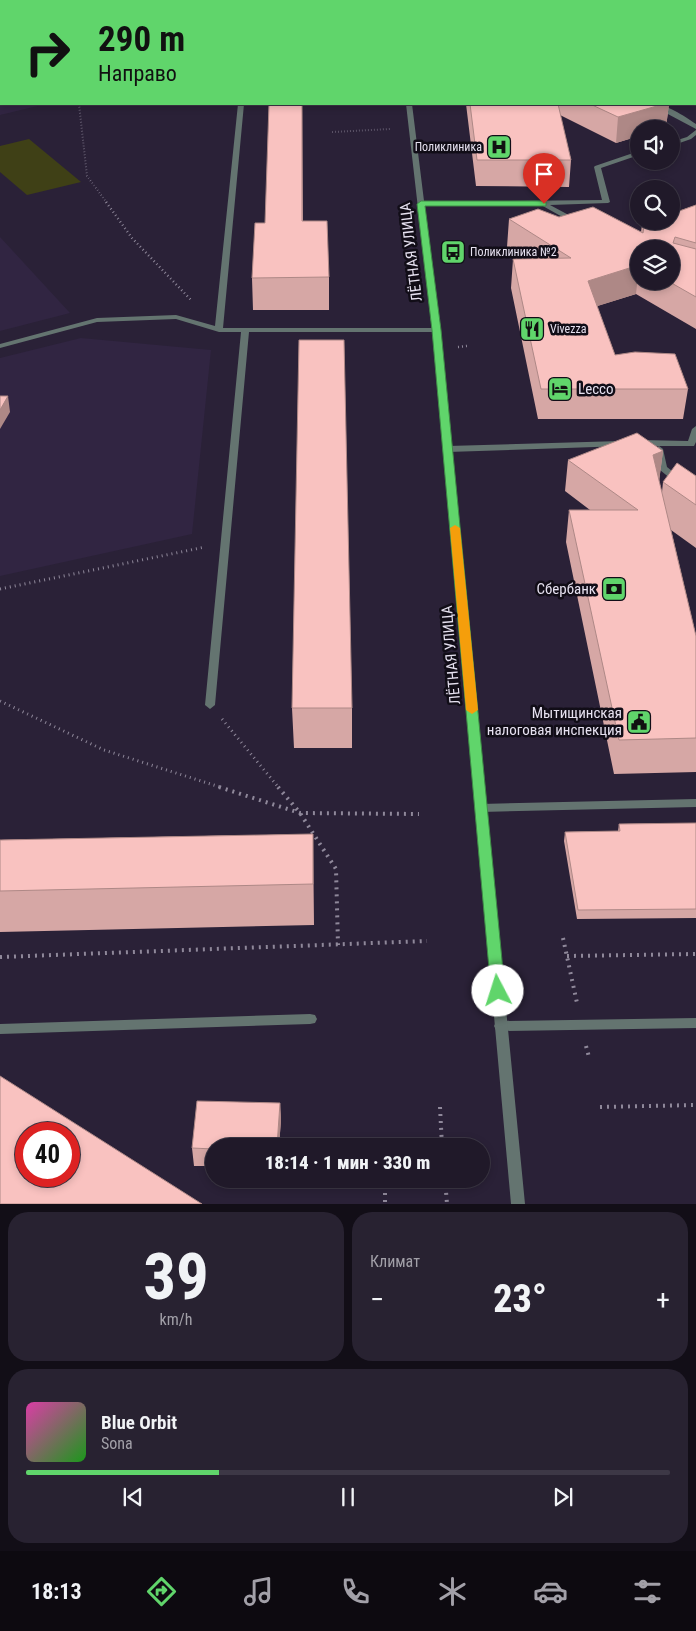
<!DOCTYPE html>
<html lang="ru">
<head>
<meta charset="utf-8">
<style>
	:root { --surface:#201929; --page:#282231; --text:#f1f3f6; --muted:#a2a0a8; --line:#3d3846; --accent:#60d56b }
	body { margin:0; font-family:"Roboto Condensed",sans-serif; background:var(--page); color:var(--text); height:100vh; display:flex; flex-direction:column; font-size:19px; white-space:nowrap }
	* { box-sizing:border-box; margin:0 }
	p { font-size:16px; color:var(--muted) }
	.icon { flex:none; width:28px; height:28px; fill:none; stroke:currentColor; stroke-width:2; stroke-linecap:round; stroke-linejoin:round }
	.map { position:relative; height:1204px; overflow:hidden }
	.drawer { display:flex; flex-direction:column; gap:8px; padding:8px; background:#120e17; flex:1 }
	.drawer>* { flex:none }
	.hud { position:absolute; left:0px; top:0px; width:696px; height:105px; box-shadow:0 2px 8px #0003,0 0 0 1px var(--line); background:#60d56b; color:#111; overflow:hidden }
	.controls { position:absolute; left:630px; top:120px; display:grid; gap:10px }
	.controls a { display:grid; place-items:center; width:50px; height:50px; border-radius:50%; background:var(--surface); box-shadow:0 2px 8px #0003,0 0 0 1px var(--line); font-size:25px }
	.speed { position:absolute; left:15px; top:1122px; display:flex; gap:10px; font-size:25px; font-weight:700; text-align:center }
	.speed>* { display:grid; place-content:center; width:65px; height:65px; border-radius:50%; background:var(--surface); box-shadow:0 2px 8px #0003,0 0 0 1px var(--line); line-height:1 }
	.speed .limit { border:8px solid #d22; background:#fff; color:#111 }
	.pin { position:absolute; display:grid; place-items:center; width:42px; height:42px; color:#fff; margin:-51px -21px; border-radius:50% 50% 50% 0; rotate:-45deg; box-shadow:0 0 5px #0007 }
	.pin .icon { rotate:45deg }
	.me { position:absolute; width:55px; margin:-28px; rotate:355deg; stroke-linejoin:round; filter:drop-shadow(0 0 4px #0008) }
	.turn { display:flex; align-items:center; gap:18px; height:105px; padding:0 15px; font-size:22px }
	.turn .icon { width:65px; height:65px; stroke-width:2.5 }
	.turn b { display:block; font-size:35px; line-height:42px }
	.big { font-size:38px; font-weight:800; line-height:1.1 }
	.drawer .tile { flex:1; display:flex; flex-direction:column; justify-content:center; gap:8px; min-width:0; padding:0 18px; border-radius:20px; background:var(--page) }
	.drawer .dial { align-items:center; gap:0 }
	.dial b { font-size:65px; line-height:1 }
	.song { display:flex; align-items:center; gap:15px }
	.cover { width:60px; height:60px; border-radius:8px; background:linear-gradient(135deg,hsl(320 70% 55%),hsl(120 70% 35%)) }
	.played { height:5px; border-radius:2px; background:linear-gradient(90deg,var(--accent) 30%,var(--line) 30%) }
	.keys { display:flex; justify-content:space-around; direction:ltr }
	.heat { display:flex; justify-content:space-between; align-items:center; font-size:28px; direction:ltr }
	.drawer .tiles { flex:1; display:grid; gap:8px; grid-template-columns:1fr 1fr }
	.tile:last-child { grid-column:span 2 }
	.trip { position:absolute; left:205px; top:1138px; width:285px; height:50px; border-radius:25px; background:var(--surface); box-shadow:0 2px 8px #0003,0 0 0 1px var(--line); font-weight:800; line-height:50px; text-align:center }
	.menu { display:flex; height:80px; justify-content:space-around; align-items:center; background:#0d0a10; color:var(--muted) }
	.menu .icon { width:35px; height:35px }
	.menu .selected { color:var(--accent) }
	.menu b { font-size:22px; color:var(--text) }
	.map>svg:first-child { display:block }
	.built { fill:#312542 }
	.green { fill:#3f4016 }
	.lines { fill:none; stroke-linecap:round; stroke-linejoin:round }
	.path-far3 { stroke:#8f889a; stroke-width:2; stroke-dasharray:0.5 2.5; stroke-linecap:butt }
	.path-far2 { stroke:#8f889a; stroke-width:2.5; stroke-dasharray:1 3; stroke-linecap:butt }
	.path-far1 { stroke:#8f889a; stroke-width:3; stroke-dasharray:1 4; stroke-linecap:butt }
	.path { stroke:#8f889a; stroke-width:4; stroke-dasharray:2 5; stroke-linecap:butt }
	.service { fill:#647470; fill-rule:evenodd }
	.minor { fill:#647470; fill-rule:evenodd }
	.tertiary { fill:#647470; fill-rule:evenodd }
	.wall { fill:#d6a7a5; fill-rule:evenodd }
	.shaded-wall { fill:#ae8886 }
	.building { fill:#f9c2c0; stroke:#ae8886; fill-rule:evenodd }
	.route { fill:#60d56b; stroke:#3e8a46 }
	.slow { fill:#f59e0b }
	.labels { text-anchor:middle; dominant-baseline:central; stroke-width:5; stroke-linejoin:round; paint-order:stroke }
	.far-poi-label { font-size:12px; fill:#e6e1f0; stroke:#110d17; text-anchor:start }
	.street-label { font-size:15px; fill:#e6e1f0; stroke:#110d17 }
	.poi-label { font-size:15px; fill:#e6e1f0; stroke:#110d17; text-anchor:end }
</style>
</head>
<body>
<div class="map">
<svg width="696" height="1204" viewBox="0 0 696 1204">
	<rect width="100%" height="100%" fill="#2a2137"/>
	<path class="built" d="M0 0H144V1H1V104H46L0 115Z
		M0 237 70 313 0 331Z
		M81 338 211 350 192 534 0 576V358Z"/>
	<path class="green" d="M29 139 81 182 27 195 0 172V146Z"/>
	<g class="lines">
		<path class="path-far3" d="M79 104 87 176 107 203
			M332 132 390 129"/>
		<path class="path-far2" d="M106 202 132 238 192 301
			M458 347 467 346"/>
		<path class="path-far1" d="M0 589 205 547
			M0 701 104 750 223 788
			M222 719 279 788"/>
		<path class="path" d="M219 787 300 813 419 814
			M278 787 300 813 336 869 338 945
			M563 938 577 1003
			M567 956 696 954
			M0 957 427 941
			M586 1046 589 1057
			M440 1107 442 1146
			M600 1107 696 1105
			M385 1179V1204
			M445 1179 447 1204"/>
		<path class="service" d="M248 0H254V1H248Z
			M0 30H1V34H0Z
			M695 31H696V35H695Z
			M695 98H696V104H695Z
			M238 104H244L223 328H436L440 330 436 332H249L215 705 210 709 205 705 241 332H219L176 319 97 322 0 348V344L97 318 176 315 215 326Z
			M649 104C665 103 683 115 696 124V129Z
			M696 130V135L691 139 671 146V142L687 137Z
			M639 151V155L601 168 610 202 608 203 550 205 578 220 579 222 575 224 541 205 421 206 417 204 421 202 602 200 594 167 595 166Z
			M696 426V442L694 446H640L636 443 640 440 688 441 692 429Z
			M621 441 625 444 624 446 448 452 444 449 448 446Z
			M659 446 663 449 667 467 696 490V498L693 497 660 470 655 449Z
			M696 799V807L481 812 477 811 475 808 477 805 481 804Z
			M310 1014 315 1015 317 1019 315 1023 310 1024 0 1034V1024Z"/>
		<path class="minor" d="M696 1018V1028L501 1031 496 1030 494 1026 496 1022 501 1021Z"/>
		<path class="tertiary" d="M394 0H400V1H394Z
			M406 104H412L440 330 525 1204H511L432 330Z"/>
	</g>
	<path class="wall" d="M551 0H597L592 1H554Z
		M302 104 303 221 329 277V310H253L252 278 265 223Z
		M466 104H669L666 127 639 129V136L616 143 560 115 571 160 569 187 476 186Z
		M696 205V329L636 294 597 306 615 355 688 389 683 419H538L511 288 513 259H526L507 247 509 219 641 232 642 224ZM639 249 671 281H639Z
		M663 451 659 481 662 492 663 482 696 476V548L671 530 696 636V772L614 774 566 542 569 510H590L565 491 568 460Z
		M292 708H352V748H294Z
		M696 823V918L577 919 564 841 565 832 618 831 619 824Z
		M313 834 314 925 0 932V840Z
		M280 1103 281 1120 279 1146H214V1166H194L192 1148Z"/>
	<path class="shaded-wall" d="M20 0H91V1H13Z
		M568 0H597L592 1H568Z
		M1 3V20H0V4Z
		M664 104H669L666 127 661 129H639V136L616 143 618 117Z
		M639 265 636 294 585 310 588 281Z
		M8 396 10 412 0 429V410Z
		M663 451 659 482 653 455Z
		M280 1103 281 1120 279 1146H277Z"/>
	<path class="building" d="M0 0H20L13 1H1V3L0 4Z
		M268 0H322V1H268Z
		M447 0H524L525 1H447Z
		M269 104H302V221H327L329 277 252 278 255 223H265Z
		M470 104H558L571 160H477Z
		M590 104H664L618 117Z
		M696 205V243L675 237 673 243 696 249V297L668 281H671V249H639V265L588 281 615 355 635 352 675 354 688 389H541L513 259 571 258 509 219 538 209 559 217 593 207 643 233 644 226 642 224 649 221H671V214Z
		M299 340H344L352 708H292Z
		M0 396H8L0 410Z
		M637 433 663 451 653 455 696 636V738L619 740 569 510H638L568 460Z
		M677 463 696 476V505L663 482Z
		M696 823V909L578 910 565 832 620 831 619 824Z
		M313 834V884L0 891V840Z
		M0 1076 202 1204H0ZM26 1134H69V1176H26Z
		M197 1101 280 1103 277 1146H214V1149L192 1148Z"/>
	<path class="route" d="M544 201 546 202V206H425L441 330 505 991 503 995 498 997 493 995 491 991 432 330 417 204 421 201Z"/>
	<path class="slow" d="M455 525 460 528 478 710 472 714 466 710 450 528Z"/>
	<defs>
		<symbol id="hospital-square" viewBox="-11 -11 22 22"><rect x="-9" y="-9" width="18" height="18" rx="4" fill="#60d56b" stroke="#110d17"/><path d="M-5-5h3v3.5h4V-5h3V5h-3V1.5h-4V5h-3Z" fill="#111"/></symbol>
		<symbol id="bus-square" viewBox="-11 -11 22 22"><rect x="-9" y="-9" width="18" height="18" rx="4" fill="#60d56b" stroke="#110d17"/><path d="M-5-6H5V4H4V6H2V4H-2V6H-4V4H-5ZM-3.5-4V0h7V-4ZM-3.5 1.2v1.5H-2V1.2ZM2 1.2v1.5H3.5V1.2Z" fill="#111"/></symbol>
		<symbol id="restaurant-square" viewBox="-11 -11 22 22"><rect x="-9" y="-9" width="18" height="18" rx="4" fill="#60d56b" stroke="#110d17"/><path d="M-5-6h1v4h1v-4h1v4h1v-4h1v5L-1.5 .5V6h-2V.5L-5-1ZM5-6V6H3V1.5H1.5Q1.5-4 5-6Z" fill="#111"/></symbol>
		<symbol id="hotel-square" viewBox="-11 -11 22 22"><rect x="-9" y="-9" width="18" height="18" rx="4" fill="#60d56b" stroke="#110d17"/><path d="M-6-4.5h1.5V1H6V5H4.5V3h-9V5H-6ZM-4 0a1.8 1.8 0 1 1 3.6 0ZM.5 0V-2.5h3Q6-2.5 6 0Z" fill="#111"/></symbol>
		<symbol id="bank-square" viewBox="-11 -11 22 22"><rect x="-9" y="-9" width="18" height="18" rx="4" fill="#60d56b" stroke="#110d17"/><path d="M-6-4H6V4H-6ZM0-2.3a2.3 2.3 0 1 0 0 4.6a2.3 2.3 0 1 0 0-4.6Z" fill="#111"/></symbol>
		<symbol id="civic-square" viewBox="-11 -11 22 22"><rect x="-9" y="-9" width="18" height="18" rx="4" fill="#60d56b" stroke="#110d17"/><path d="M-.6-6.5H3V-4.5H.6V-3L4-1V1h2V6H-6V1h2V-1L-.6-3ZM-1.2 2.5V6h2.4V2.5Z" fill="#111"/></symbol>
	</defs>
	<g fill-rule="evenodd">
		<use href="#hospital-square" x="485" y="133" width="28" height="28"/>
		<use href="#bus-square" x="439" y="238" width="28" height="28"/>
		<use href="#restaurant-square" x="518" y="315" width="28" height="28"/>
		<use href="#hotel-square" x="546" y="375" width="28" height="28"/>
		<use href="#bank-square" x="600" y="575" width="28" height="28"/>
		<use href="#civic-square" x="625" y="708" width="28" height="28"/>
	</g>
	<g class="labels">
		<g class="far-poi-label">
			<text x="482" y="147" text-anchor="end">Поликлиника</text>
			<text x="470" y="252">Поликлиника №2</text>
			<text x="550" y="329">Vivezza</text>
		</g>
		<g class="street-label">
			<text transform="translate(411 252) rotate(-97)">ЛЁТНАЯ УЛИЦА</text>
			<text transform="translate(451 655) rotate(-95)">ЛЁТНАЯ УЛИЦА</text>
		</g>
		<g class="poi-label">
			<text x="578" y="389" text-anchor="start">Lecco</text>
			<text x="596" y="589">Сбербанк</text>
			<text x="622" y="713">Мытищинская<tspan x="622" dy="17">налоговая инспекция</tspan></text>
		</g>
	</g>
</svg>
<div class="controls">
<a><svg class="icon" aria-label="sound" viewBox="0 0 24 24"><path d="M4 9h4l5-4v14l-5-4H4zM17 9q2 3 0 6"/></svg></a>
<a><svg class="icon" aria-label="search" viewBox="0 0 24 24"><circle cx="10" cy="10" r="6"/><path d="M15 15l6 6"/></svg></a>
<a><svg class="icon" aria-label="layers" viewBox="0 0 24 24"><path d="M12 4l9 5-9 5-9-5zM3 14l9 5 9-5"/></svg></a>
</div>
<div class="speed"><div class="limit">40</div></div>
<div class="pin" style="left:544px;top:204px;background:#d93025"><svg class="icon" aria-label="arrive" viewBox="0 0 24 24"><path d="M6 21V4h12l-3 4 3 4H6"/></svg></div>
<svg class="me" style="left:498px;top:991px" viewBox="-20 -20 40 40"><circle r="19" fill="#fff"/><path d="M0-13L10 11 0 6-10 11z" fill="#60d56b"/></svg>
<div class="trip">18:14 · 1 мин · 330 m</div>
<div class="hud">
<div class="turn"><svg class="icon" aria-label="right" viewBox="0 0 24 24"><path d="M7 20v-9h11M14 6l5 5-5 5"/></svg><div><b>290 m</b>Направо</div></div>
</div>
</div>
<section class="drawer">
<div class="tiles">
<div class="tile dial"><b>39</b><p>km/h</p></div>
<div class="tile"><p>Климат</p>
<div class="heat"><a>−</a><b class="big">23°</b><a>+</a></div>
</div>
<div class="tile">
<div class="song"><i class="cover"></i><div><b>Blue Orbit</b><p>Sona</p></div></div>
<div class="played"></div>
<div class="keys"><svg class="icon" aria-label="previous" viewBox="0 0 24 24"><path d="M18 5L8 12l10 7zM5 5v14"/></svg><svg class="icon" aria-label="pause" viewBox="0 0 24 24"><path d="M8 5v14M16 5v14"/></svg><svg class="icon" aria-label="next" viewBox="0 0 24 24"><path d="M6 5l10 7-10 7zM19 5v14"/></svg></div>
</div>
</div>
</section>
<nav class="menu">
<b>18:13</b>
<svg class="icon selected" aria-label="directions" viewBox="0 0 24 24"><path d="M12 3l9 9-9 9-9-9zM9 14v-3h6M13 9l2 2-2 2"/></svg>
<svg class="icon" aria-label="music" viewBox="0 0 24 24"><path d="M9 18V5l10-2v13"/><circle cx="6" cy="18" r="3"/><circle cx="16" cy="16" r="3"/></svg>
<svg class="icon" aria-label="phone" viewBox="0 0 24 24"><path d="M5 4h4l2 5-3 2q2 4 5 5l2-3 5 2v4C11 20 4 13 5 4z"/></svg>
<svg class="icon" aria-label="climate" viewBox="0 0 24 24"><path d="M12 3v18M4 7l16 10M4 17L20 7"/></svg>
<svg class="icon" aria-label="car" viewBox="0 0 24 24"><path d="M5 17H2v-5l4-1 3-4h7l3 4 3 1v5h-3M9 17h6M6 11h13"/><circle cx="7" cy="17" r="2"/><circle cx="17" cy="17" r="2"/></svg>
<svg class="icon" aria-label="filters" viewBox="0 0 24 24"><path d="M4 7h16M4 17h16"/><circle cx="9" cy="7" r="2"/><circle cx="15" cy="17" r="2"/></svg>
</nav>
</body>
</html>
